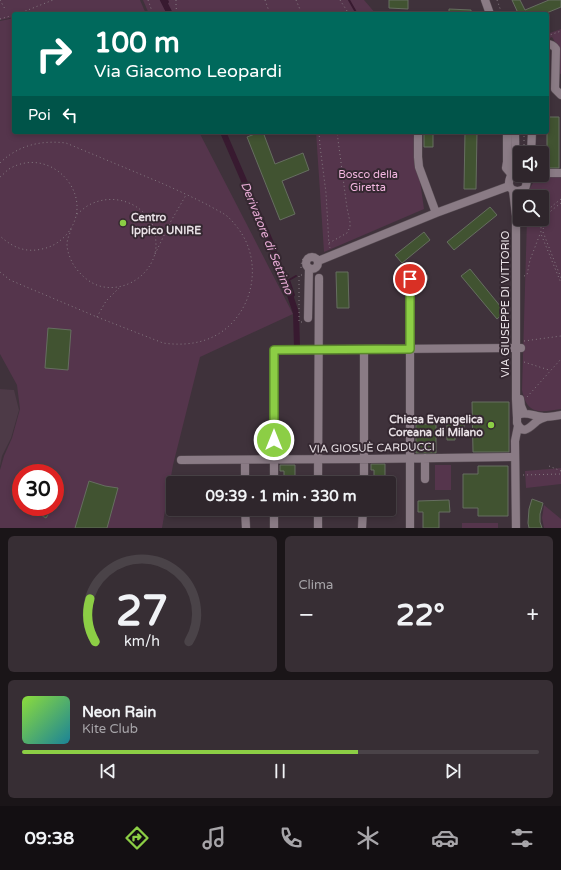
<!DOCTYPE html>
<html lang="it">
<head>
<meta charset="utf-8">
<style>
	:root { --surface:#2f262c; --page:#372e34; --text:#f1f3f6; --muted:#a7a5a9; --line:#4a4348; --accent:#8cce45 }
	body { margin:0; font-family:"Varela Round",sans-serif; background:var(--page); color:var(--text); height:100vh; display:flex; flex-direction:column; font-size:15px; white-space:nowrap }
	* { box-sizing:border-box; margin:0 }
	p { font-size:13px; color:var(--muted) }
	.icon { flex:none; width:22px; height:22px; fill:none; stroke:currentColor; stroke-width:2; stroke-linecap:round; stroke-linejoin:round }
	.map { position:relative; height:528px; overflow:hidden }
	.drawer { display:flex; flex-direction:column; gap:8px; padding:8px; background:#1a1518; flex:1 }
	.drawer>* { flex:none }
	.top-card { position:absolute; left:12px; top:12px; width:537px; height:122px; border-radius:4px; box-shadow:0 2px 6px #0003,0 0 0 1px var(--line); background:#00695c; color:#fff; overflow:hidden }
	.fabs { position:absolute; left:513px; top:146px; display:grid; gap:8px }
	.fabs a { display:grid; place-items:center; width:36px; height:36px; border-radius:4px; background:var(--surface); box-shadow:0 2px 6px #0003,0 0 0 1px var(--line); font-size:20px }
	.speed { position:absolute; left:12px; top:464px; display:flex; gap:8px; font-size:20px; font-weight:700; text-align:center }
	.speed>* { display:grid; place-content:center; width:52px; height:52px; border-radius:50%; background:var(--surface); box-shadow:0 2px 6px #0003,0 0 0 1px var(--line); line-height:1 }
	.speed .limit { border:6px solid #d22; background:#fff; color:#111 }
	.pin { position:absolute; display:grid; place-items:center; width:34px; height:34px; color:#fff; margin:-17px; border:2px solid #fff; border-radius:50%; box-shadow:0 1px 4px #0007 }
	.me { position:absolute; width:44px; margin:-22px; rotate:0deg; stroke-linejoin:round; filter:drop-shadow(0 0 3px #0008) }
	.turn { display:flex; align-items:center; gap:14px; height:84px; padding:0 16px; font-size:18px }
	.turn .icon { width:52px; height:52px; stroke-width:2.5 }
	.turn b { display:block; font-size:28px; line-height:34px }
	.then { display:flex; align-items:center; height:38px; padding:0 16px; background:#0003; gap:8px; font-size:15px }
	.big { font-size:30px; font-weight:700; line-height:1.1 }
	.drawer .widget { flex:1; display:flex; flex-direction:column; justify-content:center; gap:6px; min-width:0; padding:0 14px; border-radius:6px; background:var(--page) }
	.drawer .dial { align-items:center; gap:0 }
	.dial svg { height:104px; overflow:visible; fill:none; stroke:var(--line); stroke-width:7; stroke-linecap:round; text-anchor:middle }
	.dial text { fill:var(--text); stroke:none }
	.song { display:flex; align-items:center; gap:12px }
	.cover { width:48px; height:48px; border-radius:6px; background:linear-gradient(135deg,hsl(90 70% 55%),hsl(190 70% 35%)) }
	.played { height:4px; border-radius:2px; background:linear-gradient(90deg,var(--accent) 65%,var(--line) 65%) }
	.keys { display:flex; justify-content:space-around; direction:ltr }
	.heat { display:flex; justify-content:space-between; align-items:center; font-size:22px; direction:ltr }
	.drawer .tiles { flex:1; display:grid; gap:8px; grid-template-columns:1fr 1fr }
	.widget:last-child { grid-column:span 2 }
	.trip { position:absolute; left:166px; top:476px; width:230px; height:40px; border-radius:4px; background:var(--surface); box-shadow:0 2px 6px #0003,0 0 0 1px var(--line); font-weight:700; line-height:40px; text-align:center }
	.tabs { display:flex; height:64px; justify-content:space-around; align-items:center; background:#130f12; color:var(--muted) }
	.tabs .icon { width:28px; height:28px }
	.tabs .selected { color:var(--accent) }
	.tabs b { font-size:18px; color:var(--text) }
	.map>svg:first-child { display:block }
	.built { fill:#4d3a47 }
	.green { fill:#55354c; fill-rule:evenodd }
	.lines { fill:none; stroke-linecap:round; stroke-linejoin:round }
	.stream { stroke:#381a30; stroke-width:2 }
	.canal { stroke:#381a30; stroke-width:6 }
	.building { fill:#415331; stroke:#666e60 }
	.minor-casing { stroke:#594e55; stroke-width:9 }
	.path { stroke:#857a81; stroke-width:1; stroke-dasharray:1 3; stroke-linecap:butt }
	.minor { stroke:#8a7b85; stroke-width:8 }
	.route-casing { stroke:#5b862d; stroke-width:10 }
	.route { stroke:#8cce45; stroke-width:7 }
	.poi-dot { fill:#8cce45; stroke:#352831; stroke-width:1.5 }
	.labels { text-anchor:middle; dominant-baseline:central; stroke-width:4; stroke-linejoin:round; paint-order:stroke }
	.park-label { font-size:11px; fill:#f3b7e0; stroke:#352831 }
	.poi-label { font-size:11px; font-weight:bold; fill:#eae2e7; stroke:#352831; text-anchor:start }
	.street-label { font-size:11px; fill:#eae2e7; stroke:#352831 }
	.water-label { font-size:12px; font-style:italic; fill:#e7abd5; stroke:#352831 }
</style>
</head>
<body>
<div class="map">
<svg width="561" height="528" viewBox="0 0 561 528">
	<rect width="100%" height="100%" fill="#3f323b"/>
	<path class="built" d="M0 389 14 390 19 410 11 438 2 456 0 466Z"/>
	<path class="green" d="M0 0H140L146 14H14V17L0 20Z
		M143 0H364L376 14H149Z
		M14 18V132H199L293 314 200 357 173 465 162 528H0V470L4 456 12 438 20 409 17 385 0 354V21ZM21 473H55V507H21Z
		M561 29V74L557 73 558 47 552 37 547 39V34Z
		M316 132H413L424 209 324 252Z
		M537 176H561V409C541 412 527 416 522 390L527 219H542V197H526V195Z
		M435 465H451V490H435Z
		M561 468V484L526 488 525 471Z
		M544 505 561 519V528H544L542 518Z
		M462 523H498V528H462Z"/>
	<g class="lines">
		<path class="stream" d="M349 0 357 14
			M165 4 168 2 167 0
			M291 298 294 295 289 280 296 276"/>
		<path class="canal" d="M163 0 170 14
			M223 132 270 241 291 298 296 313 297 347"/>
	</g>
	<path class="building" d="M389 0H408V9L389 8Z
		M512 0H520L525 10 549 0H561V7L544 14H516L518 13Z
		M449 9 471 10V14H449Z
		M547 117H559V168H547Z
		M260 132H263L275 164 303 153 309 170 282 181 295 214 280 220 247 137Z
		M424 132H433V147H424Z
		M465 132H477L476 189H464Z
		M490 207 497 215 454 250 447 242Z
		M424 232 430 240 402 263 395 255Z
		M470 269 505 312 497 319 461 276Z
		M336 272H348L349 308H337Z
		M48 328 71 330 68 370 45 368Z
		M472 402H509V452H473Z
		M451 418 458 419V422H464V435H455V440H447V422H451Z
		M416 422H424V424H436V453H416Z
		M371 464H385V477H374V470H371Z
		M280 465H295V479H284V471H280Z
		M478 466H508V516H478V508H463V474H478Z
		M21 476V504L16 501 19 495 12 491Z
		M89 481 105 486 118 488 107 528H75Z
		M532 499 543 503 540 514V522L542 528H529L528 523 529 509Z
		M449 500 450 512H439V528H423V512H418V501Z
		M26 507H53L46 518Z"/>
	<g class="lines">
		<defs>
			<path id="minor" d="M485 0 490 14
				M547 44C551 44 554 46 556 49L555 89 561 95
				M418 132V157L419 167 436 213
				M507 132V162L506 168 512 175
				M515 132C515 143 516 156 514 167 513 173 508 179 509 185 511 192 519 192 524 189
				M531 153 532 132
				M542 173H561
				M513 190 516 216V399L517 418V423C523 436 530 427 537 421 540 419 543 418 546 417
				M522 197C524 189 530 182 524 175
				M306 263a6 6 0 1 1 12 0a6 6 0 1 1-12 0Z
				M318 261 436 213 509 186
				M308 318 309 268
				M520 399 521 406 524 413
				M521 414C528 412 536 417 544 417 550 417 555 416 561 415
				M181 460 369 459 515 457
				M245 460V483
				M425 479V458
				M274 483V350L521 348
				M318 483 319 278
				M364 483V350
				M245 509 246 528
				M274 528V509
				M318 528V509
				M362 528 363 509
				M410 528V279L424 278
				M516 528 515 441 518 426"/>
		</defs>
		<use href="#minor" class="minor-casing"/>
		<path class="path" d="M0 0 5 9
			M148 0 153 14
			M176 0V6L177 14
			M265 0 270 14
			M296 0 302 14
			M340 0 349 14
			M497 0 502 14
			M18 14 53 0
			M0 19 14 15
			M547 36 561 31
			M319 132 320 146 326 193 329 245 330 248
			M524 132V145
			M0 163C18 145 42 140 66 143 97 156 128 169 159 182 175 189 192 197 208 205 213 208 219 211 224 214 229 217 233 222 237 227 258 253 257 291 237 317 219 341 191 347 163 343L97 317 10 280 0 272
			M0 177C3 175 6 171 9 169 51 144 98 196 67 234 60 242 52 247 42 249 25 253 12 247 0 236
			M561 199C547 210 540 215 541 234L561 283
			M561 203C548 213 544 215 543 232L561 278
			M71 229C70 234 67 239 67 244 67 251 70 258 73 264 80 275 91 285 104 287 129 291 154 272 156 247 156 238 155 228 150 220 137 201 112 194 91 204 86 206 81 211 76 215
			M329 243 347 233 350 227V222L347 208 337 132
			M155 254 171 221 186 195
			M301 268C301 258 305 254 315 255
			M302 275H299V322H302
			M524 276 527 275 530 260 540 234
			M97 317 106 301 119 288
			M524 341 561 336
			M524 362 549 370
			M527 397 561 359
			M549 466 561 471
			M523 475 561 474"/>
		<use href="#minor" class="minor"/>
	</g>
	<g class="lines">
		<defs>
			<path id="route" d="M274 440V350L410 349V279"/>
		</defs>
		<use href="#route" class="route-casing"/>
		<use href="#route" class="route"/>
	</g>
	<g class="poi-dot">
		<circle cx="123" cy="223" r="4"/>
		<circle cx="491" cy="425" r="4"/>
	</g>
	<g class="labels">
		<g class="park-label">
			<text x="368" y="174">Bosco della<tspan x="368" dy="13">Giretta</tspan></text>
		</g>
		<g class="poi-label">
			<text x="131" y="217">Centro<tspan x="131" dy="13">Ippico UNIRE</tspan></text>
			<text x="483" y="419" text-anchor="end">Chiesa Evangelica<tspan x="483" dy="13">Coreana di Milano</tspan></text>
		</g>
		<g class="street-label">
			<text transform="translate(505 304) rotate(-90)">VIA GIUSEPPE DI VITTORIO</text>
			<text transform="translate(372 448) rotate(-1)">VIA GIOSUÈ CARDUCCI</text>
		</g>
		<g class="water-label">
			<text transform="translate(267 238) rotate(68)">Derivatore di Settimo</text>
		</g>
	</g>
</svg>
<div class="fabs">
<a><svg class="icon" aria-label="sound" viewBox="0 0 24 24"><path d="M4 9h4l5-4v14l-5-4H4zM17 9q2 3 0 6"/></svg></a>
<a><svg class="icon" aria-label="search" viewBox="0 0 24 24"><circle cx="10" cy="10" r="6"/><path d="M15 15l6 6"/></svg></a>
</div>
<div class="speed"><div class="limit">30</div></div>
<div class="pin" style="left:410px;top:279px;background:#d93025"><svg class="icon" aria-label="arrive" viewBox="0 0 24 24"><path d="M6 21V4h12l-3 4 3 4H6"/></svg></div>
<svg class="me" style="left:274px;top:440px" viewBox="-20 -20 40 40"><circle r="17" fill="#8cce45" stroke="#fff" stroke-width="3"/><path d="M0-11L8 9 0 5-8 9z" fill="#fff"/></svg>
<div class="trip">09:39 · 1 min · 330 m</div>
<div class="top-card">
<div class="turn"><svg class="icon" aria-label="right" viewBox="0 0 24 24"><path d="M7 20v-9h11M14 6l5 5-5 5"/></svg><div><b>100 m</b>Via Giacomo Leopardi</div></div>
<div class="then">Poi<svg class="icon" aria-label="left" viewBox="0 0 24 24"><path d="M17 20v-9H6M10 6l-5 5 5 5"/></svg></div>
</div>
</div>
<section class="drawer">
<div class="tiles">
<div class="widget dial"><svg viewBox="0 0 100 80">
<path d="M14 69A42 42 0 1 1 86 69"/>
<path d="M14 69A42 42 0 0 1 10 36" stroke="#8cce45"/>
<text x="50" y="56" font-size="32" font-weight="700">27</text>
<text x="50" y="72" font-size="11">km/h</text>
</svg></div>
<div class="widget"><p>Clima</p>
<div class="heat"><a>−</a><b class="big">22°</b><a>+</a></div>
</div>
<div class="widget">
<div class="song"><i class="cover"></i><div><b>Neon Rain</b><p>Kite Club</p></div></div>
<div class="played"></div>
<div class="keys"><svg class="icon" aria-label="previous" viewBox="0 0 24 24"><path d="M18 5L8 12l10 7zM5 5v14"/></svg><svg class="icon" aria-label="pause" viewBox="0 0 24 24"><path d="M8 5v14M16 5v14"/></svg><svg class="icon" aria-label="next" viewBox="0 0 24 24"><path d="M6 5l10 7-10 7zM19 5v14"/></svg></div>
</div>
</div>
</section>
<nav class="tabs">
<b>09:38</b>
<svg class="icon selected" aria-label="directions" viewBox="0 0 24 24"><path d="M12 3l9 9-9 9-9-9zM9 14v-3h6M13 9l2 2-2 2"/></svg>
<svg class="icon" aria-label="music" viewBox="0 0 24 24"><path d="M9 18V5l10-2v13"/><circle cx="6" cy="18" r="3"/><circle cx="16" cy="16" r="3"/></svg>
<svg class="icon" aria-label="phone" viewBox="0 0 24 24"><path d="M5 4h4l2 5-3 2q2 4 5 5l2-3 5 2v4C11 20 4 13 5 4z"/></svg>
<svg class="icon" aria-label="climate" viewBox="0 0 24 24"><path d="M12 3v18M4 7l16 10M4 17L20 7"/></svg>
<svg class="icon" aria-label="car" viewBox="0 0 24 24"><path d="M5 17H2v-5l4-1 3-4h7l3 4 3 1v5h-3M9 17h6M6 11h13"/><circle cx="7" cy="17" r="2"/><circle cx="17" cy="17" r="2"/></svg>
<svg class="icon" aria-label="filters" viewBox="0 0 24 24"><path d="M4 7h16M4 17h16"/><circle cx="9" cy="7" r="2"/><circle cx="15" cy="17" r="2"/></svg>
</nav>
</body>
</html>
